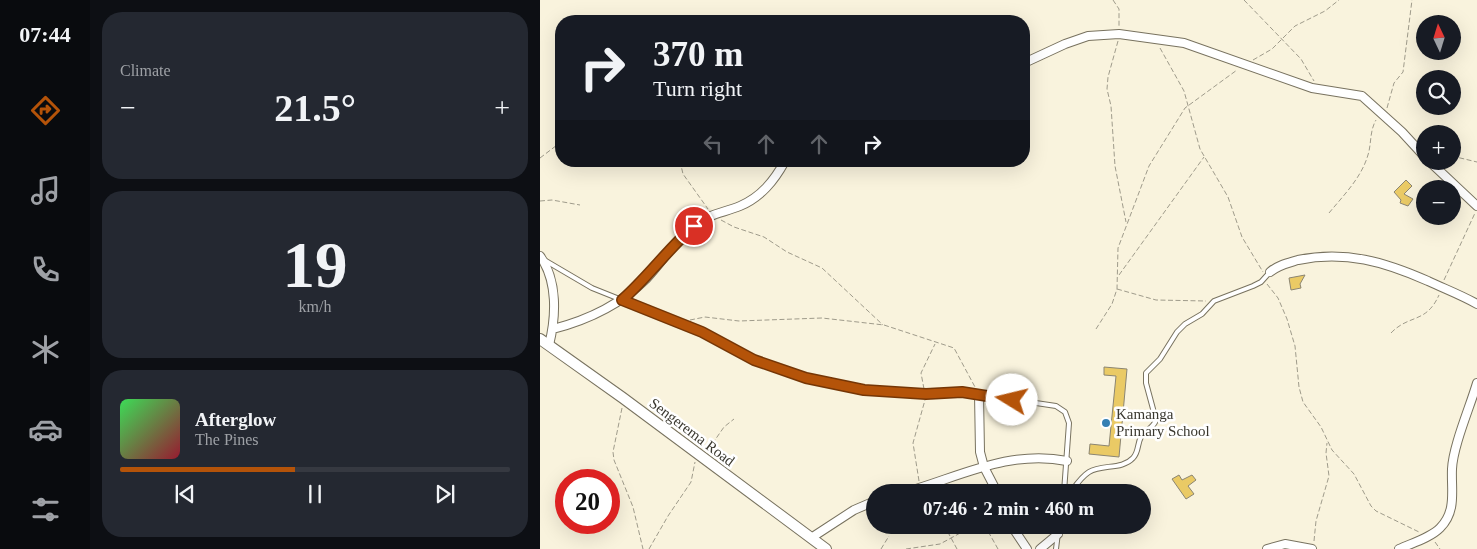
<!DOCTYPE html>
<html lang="en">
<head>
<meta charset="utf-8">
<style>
	:root { --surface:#171b24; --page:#242831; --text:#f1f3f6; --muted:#9ea1a6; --line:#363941; --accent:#b45309 }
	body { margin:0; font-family:"Times New Roman",serif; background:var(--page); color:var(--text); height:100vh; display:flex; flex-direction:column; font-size:19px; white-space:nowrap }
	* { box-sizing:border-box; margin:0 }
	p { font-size:16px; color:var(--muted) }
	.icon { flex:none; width:28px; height:28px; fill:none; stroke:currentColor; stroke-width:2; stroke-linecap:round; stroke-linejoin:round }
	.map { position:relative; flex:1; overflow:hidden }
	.side { display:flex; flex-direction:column; gap:12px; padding:12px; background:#0d0f14; width:450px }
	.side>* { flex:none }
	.hud { position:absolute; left:15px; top:15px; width:475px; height:152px; border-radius:20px; box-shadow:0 5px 20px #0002; background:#171b24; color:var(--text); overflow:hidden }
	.needle { width:32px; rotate:356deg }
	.buttons { position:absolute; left:876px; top:15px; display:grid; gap:10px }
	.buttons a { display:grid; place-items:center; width:45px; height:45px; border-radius:50%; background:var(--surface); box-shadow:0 5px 20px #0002; font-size:25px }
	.speed { position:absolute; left:15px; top:469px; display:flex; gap:10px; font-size:25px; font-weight:700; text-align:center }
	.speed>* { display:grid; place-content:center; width:65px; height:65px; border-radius:50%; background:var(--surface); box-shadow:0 5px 20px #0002; line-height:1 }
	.speed .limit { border:8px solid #d22; background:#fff; color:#111 }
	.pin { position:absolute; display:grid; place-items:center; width:42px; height:42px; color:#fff; margin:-21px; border:2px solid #fff; border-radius:50%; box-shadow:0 1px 5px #0007 }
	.me { position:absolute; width:55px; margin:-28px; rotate:279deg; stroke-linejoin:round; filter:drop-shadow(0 0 4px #0008) }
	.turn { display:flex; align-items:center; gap:18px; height:105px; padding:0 15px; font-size:22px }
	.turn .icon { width:65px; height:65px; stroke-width:2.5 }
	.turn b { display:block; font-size:35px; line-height:42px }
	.lanes { display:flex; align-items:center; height:48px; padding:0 15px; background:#0003; justify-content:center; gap:25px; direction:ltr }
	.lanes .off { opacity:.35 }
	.big { font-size:38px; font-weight:700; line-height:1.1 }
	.side .card { flex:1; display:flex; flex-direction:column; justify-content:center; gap:8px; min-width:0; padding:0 18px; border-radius:20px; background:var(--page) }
	.side .dial { align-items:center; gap:0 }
	.dial b { font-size:65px; line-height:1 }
	.song { display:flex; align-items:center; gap:15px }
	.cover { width:60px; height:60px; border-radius:8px; background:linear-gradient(135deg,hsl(130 70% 55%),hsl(350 70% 35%)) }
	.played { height:5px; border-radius:2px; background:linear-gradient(90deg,var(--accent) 45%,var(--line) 45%) }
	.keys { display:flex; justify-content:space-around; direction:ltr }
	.heat { display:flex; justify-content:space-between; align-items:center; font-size:28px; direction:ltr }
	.trip { position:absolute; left:326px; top:484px; width:285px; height:50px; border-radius:25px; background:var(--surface); box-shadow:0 5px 20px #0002; font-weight:700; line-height:50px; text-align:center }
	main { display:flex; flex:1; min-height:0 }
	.tab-bar { display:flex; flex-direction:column; width:90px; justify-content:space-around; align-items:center; background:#090b0e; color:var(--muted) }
	.tab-bar .icon { width:35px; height:35px }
	.tab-bar .on { color:var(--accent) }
	.tab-bar b { font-size:22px; color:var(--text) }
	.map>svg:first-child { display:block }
	.building { fill:#eaca65; stroke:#8b8572 }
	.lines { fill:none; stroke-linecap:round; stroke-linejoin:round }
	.service-casing { stroke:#78725f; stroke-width:6 }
	.minor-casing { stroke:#78725f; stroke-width:10 }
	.secondary-casing { stroke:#78725f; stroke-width:12 }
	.path { stroke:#9f9b8b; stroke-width:1; stroke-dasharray:5 2.5; stroke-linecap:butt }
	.service { stroke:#fff; stroke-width:4 }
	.minor { stroke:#fff; stroke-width:8 }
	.secondary { stroke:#fff; stroke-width:10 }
	.route-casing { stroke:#753606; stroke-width:12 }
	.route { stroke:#b45309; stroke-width:9 }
	.poi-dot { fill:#357fb3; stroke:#fff; stroke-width:2 }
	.labels { text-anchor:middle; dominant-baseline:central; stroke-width:5; stroke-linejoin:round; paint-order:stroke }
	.poi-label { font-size:15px; fill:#3a382f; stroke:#fff; text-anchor:start }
	.street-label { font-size:15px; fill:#3a382f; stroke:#fff }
</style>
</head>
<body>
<main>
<nav class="tab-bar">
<b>07:44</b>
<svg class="icon on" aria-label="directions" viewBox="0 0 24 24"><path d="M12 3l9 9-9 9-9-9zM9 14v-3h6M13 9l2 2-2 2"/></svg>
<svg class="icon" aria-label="music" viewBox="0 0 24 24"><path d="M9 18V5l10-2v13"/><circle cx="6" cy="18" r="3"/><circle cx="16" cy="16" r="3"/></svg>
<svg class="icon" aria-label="phone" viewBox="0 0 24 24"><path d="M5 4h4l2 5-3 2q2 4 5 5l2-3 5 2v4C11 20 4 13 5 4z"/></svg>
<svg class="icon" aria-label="climate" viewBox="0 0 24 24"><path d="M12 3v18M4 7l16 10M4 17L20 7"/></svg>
<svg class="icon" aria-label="car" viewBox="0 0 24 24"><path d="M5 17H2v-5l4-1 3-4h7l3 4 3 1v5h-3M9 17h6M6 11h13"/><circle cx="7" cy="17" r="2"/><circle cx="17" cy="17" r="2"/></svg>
<svg class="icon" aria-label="filters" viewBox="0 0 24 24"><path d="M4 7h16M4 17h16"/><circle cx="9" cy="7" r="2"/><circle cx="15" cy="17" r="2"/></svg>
</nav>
<section class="side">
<div class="card"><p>Climate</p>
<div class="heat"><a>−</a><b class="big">21.5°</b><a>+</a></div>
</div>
<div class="card dial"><b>19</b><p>km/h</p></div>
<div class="card">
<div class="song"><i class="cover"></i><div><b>Afterglow</b><p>The Pines</p></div></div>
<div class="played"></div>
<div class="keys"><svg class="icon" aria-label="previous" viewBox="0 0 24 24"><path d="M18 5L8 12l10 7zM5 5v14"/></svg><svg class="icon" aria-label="pause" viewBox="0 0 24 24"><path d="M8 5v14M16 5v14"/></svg><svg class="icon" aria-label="next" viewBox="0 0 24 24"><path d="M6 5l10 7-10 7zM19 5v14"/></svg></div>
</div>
</section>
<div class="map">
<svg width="937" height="549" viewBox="0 0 937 549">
	<rect width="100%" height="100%" fill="#f9f3dd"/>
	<path class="building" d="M866 180 872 186 864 194 873 199 868 206 860 203 861 200 854 192Z
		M765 275 760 284 761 288 751 290 749 278Z
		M564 367 587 369 579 457 549 454 550 444 569 446 576 376 564 375Z
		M639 475 642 480 652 475 656 480 648 486 654 494 646 499 632 479Z"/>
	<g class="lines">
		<defs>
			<path id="service" d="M6 261 52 288 162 332 214 360 266 378 324 390 386 394 422 392 516 406 525 412 529 423 524 492
				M531 492C536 485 541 477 549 472 562 464 582 470 593 458 599 452 597 444 601 437 605 430 613 429 616 420L606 383V373L620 359 637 332 645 324 662 314 674 301 713 286 721 282 730 272
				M516 549 519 525"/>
			<path id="minor" d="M484 63 525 44 548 36 579 34 644 43 772 88 822 96 862 132 885 157
				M889 161 937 206
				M0 256C18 281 16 317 9 345
				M730 272C738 265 748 263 758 260 805 250 845 262 888 281 905 289 921 295 937 304
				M13 329C48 320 80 305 106 279 123 261 135 240 155 225 171 213 183 213 200 206 221 197 234 181 245 161
				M439 394 440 452 444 467 457 492
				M366 492C419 477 470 449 527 461
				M471 525 487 549
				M271 538 314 510 335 501
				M500 549 518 534
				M727 549 745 544 772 549
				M859 549C872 543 890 538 900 528 917 511 911 490 912 469 913 446 930 407 937 383"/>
			<path id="secondary" d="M0 339 83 398 286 549"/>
		</defs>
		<use href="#service" class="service-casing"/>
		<use href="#minor" class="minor-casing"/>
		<use href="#secondary" class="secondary-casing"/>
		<path class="path" d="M573 0 579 9V27
			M704 0 761 59 774 81
			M578 41 568 77 567 89 571 106 575 166 586 222
			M620 48 644 91 660 149 688 197 702 237 723 272
			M713 60 732 49 755 26 785 11 799 0
			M847 108 854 83 863 72 872 0
			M912 156 937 162
			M0 158 21 142
			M140 161 143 174 168 209
			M0 201 12 200 40 205
			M789 213C803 196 820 179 827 158 832 145 829 132 836 120
			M181 220 194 227 224 237 247 252 282 268 343 325
			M579 275 664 157
			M904 280 935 213
			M727 284 738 298 747 319 755 346 759 387 763 402 781 427 792 450 814 474 831 506 836 511 879 532
			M577 289 616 300 666 301
			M150 320 165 317 199 321 282 318 344 325 414 348 435 387
			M556 329 572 304 577 289 578 248 609 166 645 108 697 70
			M851 333C869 314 886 324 899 295
			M384 389 381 373 395 344
			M82 408 73 452 74 460 93 507 103 549
			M168 450 184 427 194 419
			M379 481 373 443 385 400
			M404 525 417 549
			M434 526 449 533 458 549
			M774 541 776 521 789 476 786 453 787 443
			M895 542 900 549
			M109 549 128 516 151 482 155 462
			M341 549 349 536
			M366 549 400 544 435 525"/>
		<use href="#service" class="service"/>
		<use href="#minor" class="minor"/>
		<use href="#secondary" class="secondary"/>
	</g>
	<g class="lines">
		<defs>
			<path id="route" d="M154 226C128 249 108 277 82 300L162 332 214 360 266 378 324 390 386 394 422 392 472 400"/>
		</defs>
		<use href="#route" class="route-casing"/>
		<use href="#route" class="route"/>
	</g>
	<circle class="poi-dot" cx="566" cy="423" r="5"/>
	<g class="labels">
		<g class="poi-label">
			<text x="576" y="414">Kamanga<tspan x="576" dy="17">Primary School</tspan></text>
		</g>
		<g class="street-label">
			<text transform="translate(152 432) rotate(37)">Sengerema Road</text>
		</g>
	</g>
</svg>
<div class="buttons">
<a><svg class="needle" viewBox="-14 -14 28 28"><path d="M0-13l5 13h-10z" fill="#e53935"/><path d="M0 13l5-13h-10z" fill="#9ea1a6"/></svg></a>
<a><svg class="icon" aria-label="search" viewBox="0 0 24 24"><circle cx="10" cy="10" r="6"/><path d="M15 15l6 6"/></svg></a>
<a>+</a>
<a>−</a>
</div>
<div class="speed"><div class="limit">20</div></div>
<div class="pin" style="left:154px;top:226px;background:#d93025"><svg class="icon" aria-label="arrive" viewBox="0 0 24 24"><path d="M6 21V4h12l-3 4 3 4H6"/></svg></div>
<svg class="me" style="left:472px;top:400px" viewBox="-20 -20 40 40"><circle r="19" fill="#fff"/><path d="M0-13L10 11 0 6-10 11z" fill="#b45309"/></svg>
<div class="trip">07:46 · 2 min · 460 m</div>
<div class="hud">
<div class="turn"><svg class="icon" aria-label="right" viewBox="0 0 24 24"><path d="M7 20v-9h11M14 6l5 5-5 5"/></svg><div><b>370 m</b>Turn right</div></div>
<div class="lanes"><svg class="icon off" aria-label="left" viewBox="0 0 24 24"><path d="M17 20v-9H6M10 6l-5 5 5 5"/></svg><svg class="icon off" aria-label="ahead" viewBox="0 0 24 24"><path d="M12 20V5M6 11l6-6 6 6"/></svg><svg class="icon off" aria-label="ahead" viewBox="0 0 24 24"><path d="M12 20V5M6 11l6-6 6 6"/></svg><svg class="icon" aria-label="right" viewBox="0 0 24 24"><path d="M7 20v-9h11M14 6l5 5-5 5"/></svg></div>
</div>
</div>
</main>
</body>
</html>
